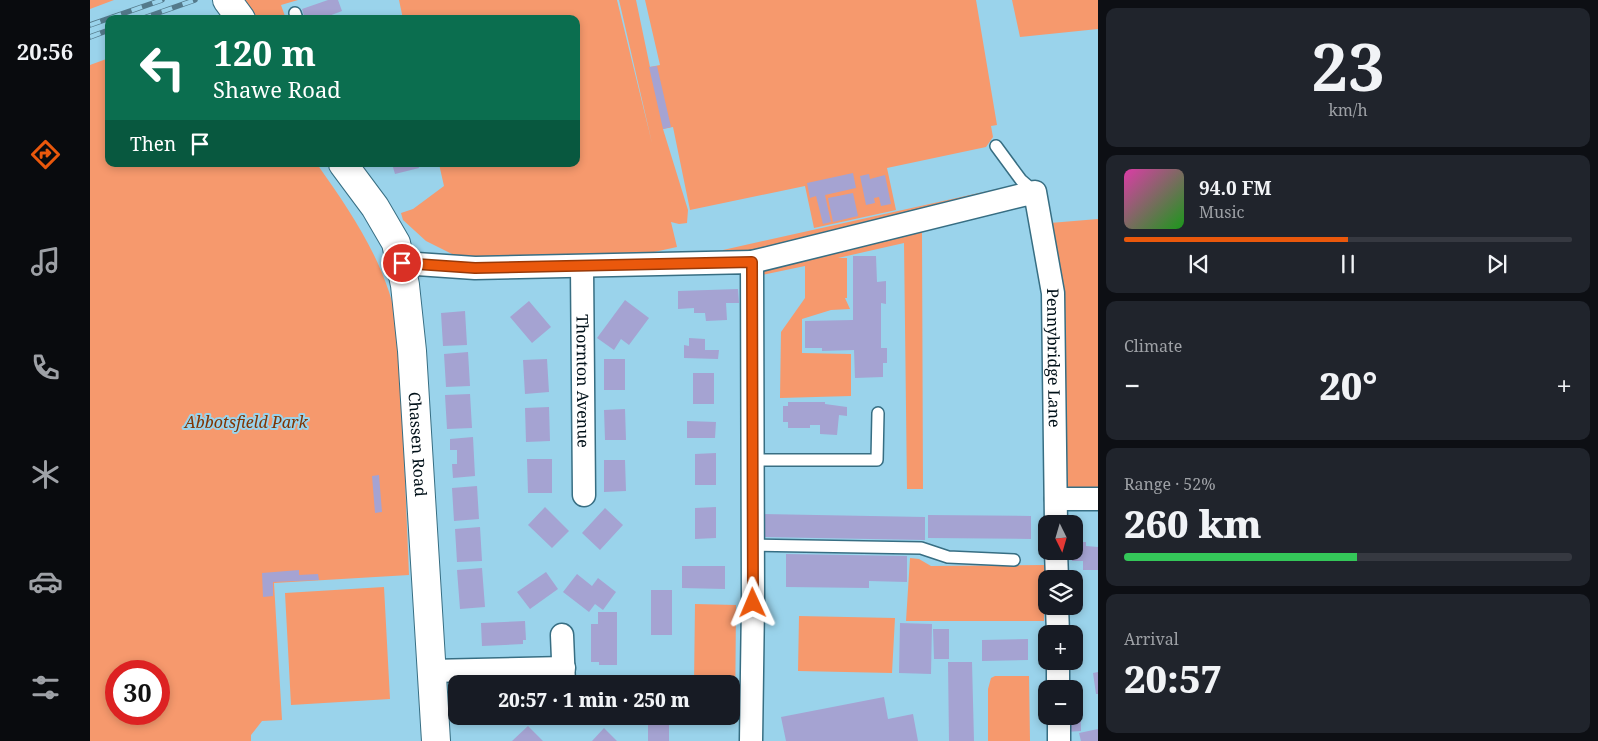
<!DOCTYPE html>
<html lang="en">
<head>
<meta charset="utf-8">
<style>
	:root { --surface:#171b24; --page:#20242c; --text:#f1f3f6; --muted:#9ea1a6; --line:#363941; --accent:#ea580c }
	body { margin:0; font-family:"Noto Serif",serif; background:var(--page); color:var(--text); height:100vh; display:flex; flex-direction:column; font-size:19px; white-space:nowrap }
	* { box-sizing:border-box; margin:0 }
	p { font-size:16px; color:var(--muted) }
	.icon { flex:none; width:28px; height:28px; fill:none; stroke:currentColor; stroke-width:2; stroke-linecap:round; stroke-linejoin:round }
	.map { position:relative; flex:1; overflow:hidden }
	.sheet { display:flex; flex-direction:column; gap:8px; padding:8px; background:#0d0f14; width:500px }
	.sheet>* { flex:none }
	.hud { position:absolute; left:15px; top:15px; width:475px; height:152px; border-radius:10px; box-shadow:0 2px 8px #0003; background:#0b6e4f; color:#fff; overflow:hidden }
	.needle { width:32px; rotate:175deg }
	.buttons { position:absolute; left:948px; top:515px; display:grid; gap:10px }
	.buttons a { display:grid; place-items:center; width:45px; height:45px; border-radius:10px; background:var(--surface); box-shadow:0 2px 8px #0003; font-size:25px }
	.speed { position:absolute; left:15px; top:660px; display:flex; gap:10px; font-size:25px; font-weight:700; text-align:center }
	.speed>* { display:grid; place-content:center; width:65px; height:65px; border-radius:50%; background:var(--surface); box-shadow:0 2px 8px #0003; line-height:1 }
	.speed .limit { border:8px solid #d22; background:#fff; color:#111 }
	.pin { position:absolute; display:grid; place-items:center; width:42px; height:42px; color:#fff; margin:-21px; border:2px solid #fff; border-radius:50%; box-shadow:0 1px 5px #0007 }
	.me { position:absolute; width:55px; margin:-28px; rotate:359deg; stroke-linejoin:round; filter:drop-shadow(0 0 4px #0008) }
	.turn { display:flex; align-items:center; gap:18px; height:105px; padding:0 25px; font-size:22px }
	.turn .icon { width:65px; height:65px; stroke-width:2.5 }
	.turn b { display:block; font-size:35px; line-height:42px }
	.then { display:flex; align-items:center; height:48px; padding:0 25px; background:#0003; gap:10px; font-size:19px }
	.big { font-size:38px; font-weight:800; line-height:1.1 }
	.sheet .card { flex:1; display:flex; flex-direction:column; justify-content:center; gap:8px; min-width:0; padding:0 18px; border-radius:10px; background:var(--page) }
	.sheet .dial { align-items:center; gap:0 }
	.dial b { font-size:65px; line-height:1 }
	.song { display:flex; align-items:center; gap:15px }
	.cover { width:60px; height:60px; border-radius:8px; background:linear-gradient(135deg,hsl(320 70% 55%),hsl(120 70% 35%)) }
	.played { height:5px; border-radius:2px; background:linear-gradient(90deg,var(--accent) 50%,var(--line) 50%) }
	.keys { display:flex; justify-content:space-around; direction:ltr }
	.heat { display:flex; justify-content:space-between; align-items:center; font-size:28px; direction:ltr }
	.charge { height:8px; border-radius:4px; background:linear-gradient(90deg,#34c759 52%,var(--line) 0) }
	.trip { position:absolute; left:358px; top:675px; width:292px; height:50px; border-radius:10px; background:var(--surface); box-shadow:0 2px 8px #0003; font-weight:800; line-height:50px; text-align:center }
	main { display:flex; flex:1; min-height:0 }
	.menu { display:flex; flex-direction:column; width:90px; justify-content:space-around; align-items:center; background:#090b0e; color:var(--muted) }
	.menu .icon { width:35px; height:35px }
	.menu .active { color:var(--accent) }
	.menu b { font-size:22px; color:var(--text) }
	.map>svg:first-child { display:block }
	.green { fill:#f6996d; fill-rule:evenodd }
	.building { fill:#a5a3d2 }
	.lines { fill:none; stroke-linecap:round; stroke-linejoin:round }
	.lane-casing { stroke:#376e83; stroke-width:14 }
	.street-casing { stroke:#376e83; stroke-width:25 }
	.secondary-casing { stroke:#376e83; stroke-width:30 }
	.lane { stroke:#fff; stroke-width:11 }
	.street { stroke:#fff; stroke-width:22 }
	.secondary { stroke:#fff; stroke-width:28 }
	.rail-casing { stroke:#547a8b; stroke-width:5.5 }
	.rail { stroke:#9ad3eb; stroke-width:4; stroke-dasharray:11; stroke-linecap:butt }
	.route-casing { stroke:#983908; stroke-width:12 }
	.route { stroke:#ea580c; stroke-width:9 }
	.labels { text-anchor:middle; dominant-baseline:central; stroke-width:4; stroke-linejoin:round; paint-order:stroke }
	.street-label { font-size:16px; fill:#001018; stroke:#9ad3eb }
	.park-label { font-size:16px; font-style:italic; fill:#813401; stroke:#9ad3eb }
</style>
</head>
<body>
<main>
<nav class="menu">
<b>20:56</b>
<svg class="icon active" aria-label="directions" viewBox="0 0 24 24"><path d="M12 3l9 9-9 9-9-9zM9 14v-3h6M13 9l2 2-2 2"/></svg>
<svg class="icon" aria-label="music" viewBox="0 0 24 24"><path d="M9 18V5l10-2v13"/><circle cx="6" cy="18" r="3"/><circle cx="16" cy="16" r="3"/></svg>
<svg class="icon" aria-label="phone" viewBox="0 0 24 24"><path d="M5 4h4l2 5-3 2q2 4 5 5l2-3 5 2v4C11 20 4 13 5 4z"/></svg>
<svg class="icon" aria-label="climate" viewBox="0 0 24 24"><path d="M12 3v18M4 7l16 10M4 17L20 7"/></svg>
<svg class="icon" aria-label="car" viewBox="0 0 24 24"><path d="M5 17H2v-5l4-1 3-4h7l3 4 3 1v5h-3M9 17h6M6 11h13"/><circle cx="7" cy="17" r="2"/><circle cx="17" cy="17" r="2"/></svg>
<svg class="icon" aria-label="filters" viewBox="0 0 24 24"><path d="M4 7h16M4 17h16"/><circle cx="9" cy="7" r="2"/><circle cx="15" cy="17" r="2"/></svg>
</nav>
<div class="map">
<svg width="1008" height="741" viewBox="0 0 1008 741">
	<rect width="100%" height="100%" fill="#9ad3eb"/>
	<path class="green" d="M0 0H24L0 9Z
		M155 0H208L191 5 196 19H167Z
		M309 0H527L562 143 529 0H546L560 67 570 65 555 0H886L907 125 901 126 903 137 896 147 797 168 806 210 724 228 715 186 600 210 583 127 573 129 598 210 597 223 589 224 581 222 587 247 564 252 554 257 413 262 366 256 336 241 313 220 311 213 323 209 354 186 349 164H486V19H313Z
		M922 0H1008V29L930 37Z
		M19 58V164H227C265 218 300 269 309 335L319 575 184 583 192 720 172 721 161 735V741H0V65ZM26 671H69V714H26Z
		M916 187 924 188 660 257 633 254V250Z
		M1008 219V487H973L960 223Z
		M832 232 833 489H817L814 243 748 258H757V298H755L760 309 741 310 712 319V353L761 354V396L690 398 691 332 715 298V266L672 275 667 269Z
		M820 558 829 559 841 566 955 565 954 621H816Z
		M294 587 300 699 201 705 195 593Z
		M605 604 646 605 645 724H604V716H641V684H604Z
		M709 616 805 618 802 673 708 671Z
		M905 676H939L940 741H898V689L901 678Z"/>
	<path class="building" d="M238 0H248L252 11 231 19H215L212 9Z
		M567 66 581 127 573 129 559 67Z
		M302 164H328L329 168 305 174Z
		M763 173 766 188 735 195 741 222 733 224 726 196 720 198 717 183Z
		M779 174 780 179 795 175 801 204 791 206 789 197 784 198 785 203 776 205 770 176Z
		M763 193 768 216 743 222 738 198Z
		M763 256H786L787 282 796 281V304L791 303V348H797V363H793V377L765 378 764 350 732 351V348H715V321L763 320Z
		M648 289 649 303H636L637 320 616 321 615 313H604V308L588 309V291Z
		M535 300 559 318 539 345 531 339 524 350 507 338Z
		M439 301 461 327 442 343 420 317Z
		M375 311 377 345 353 346 351 313Z
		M599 338 615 339V350H629L628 359 594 358V345L599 346Z
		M378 352 380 386 356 387 354 354Z
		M457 359 459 392 435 394 433 360Z
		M514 359H535V390H514Z
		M603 373H624V404H603Z
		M380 394 382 428 357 429 355 395Z
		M698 402H735V404L757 407V416L749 415 747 435 730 434V425H720V428H698V422H693V406H698Z
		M459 407 460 441 436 442 435 408Z
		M535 409 536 440H515L514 410Z
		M597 421 626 422 625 438H597Z
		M383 437 385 476 363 478 362 464H367V450H360V439Z
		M626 453V485H605V454Z
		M437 459H462V493H438Z
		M514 460H535L536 491 514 492Z
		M289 475 292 512 285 513 282 476Z
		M387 486 389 519 364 521 362 488Z
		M455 507 479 531 462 548 438 525Z
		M626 507V538L605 539V508Z
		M515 508 533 525 510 550 492 533Z
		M671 514 835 517V540L671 537Z
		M838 515 941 516V539L838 538Z
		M390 527 392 561 367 562 365 529Z
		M984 542H996V546L1008 547V570H993V561H982Z
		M696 554 817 556V582L779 581V588L696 587Z
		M592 566H635V589L592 588Z
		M392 568 395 607 370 609 367 570Z
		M209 570V575L228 574 229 580 183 582V596L173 597 172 573Z
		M456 572 468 589 440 609 427 592Z
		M487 574 502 586 508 578 526 592 513 610 505 604 499 612 473 592Z
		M561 590H582V635H561Z
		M508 612H527V665H509V662H501V624H508Z
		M435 621 436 640H433V644L392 646 391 623Z
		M810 623 842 624 841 674 809 673Z
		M843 629H859V659H844Z
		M938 639V660L892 661V640Z
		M858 662H882L884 741H859Z
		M1008 672V694H1006L1003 673Z
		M510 675H525L526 684H510Z
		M990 687 991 731 975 732 976 716H984V688Z
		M794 697 798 719 823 714 828 741H696L691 717Z
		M397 716H421V718L397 719Z
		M558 716H579V741H558Z
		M438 726 453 741H422Z
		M514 728 527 741H502Z
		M1008 729V741H991L989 733Z"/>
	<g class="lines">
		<defs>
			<path id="lane" d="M205 13 207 19
				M906 146 931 180 945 192
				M662 460H787L788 413
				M663 545 831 548 858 557 924 560"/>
			<g id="street">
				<path id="s1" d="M662 262 945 192 963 293 966 524"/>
				<path d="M312 263 385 268 662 262 663 603 661 741"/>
				<path id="s2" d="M492 267 494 495"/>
				<path d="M966 499H1008"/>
				<path d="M966 551 967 579"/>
				<path d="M967 606 968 634"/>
				<path d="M472 635 474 684"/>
				<path d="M968 661V689"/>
				<path d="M340 671 474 668"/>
				<path d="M969 716V741"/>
			</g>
			<g id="secondary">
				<path d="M137 0 151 19"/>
				<path id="s3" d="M253 164 285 207 306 243 315 285 322 351 346 741"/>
			</g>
		</defs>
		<use href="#lane" class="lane-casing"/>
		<use href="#street" class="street-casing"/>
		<use href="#secondary" class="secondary-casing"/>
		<use href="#lane" class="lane"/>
		<use href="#street" class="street"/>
		<use href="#secondary" class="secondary"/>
		<defs>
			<path id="rail" d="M51 19 105 0
				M0 25 72 0
				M0 37 19 30"/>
		</defs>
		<use href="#rail" class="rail-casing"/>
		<use href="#rail" class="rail"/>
	</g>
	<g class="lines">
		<defs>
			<path id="route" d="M312 263 385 268 662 262 663 603"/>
		</defs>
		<use href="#route" class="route-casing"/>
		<use href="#route" class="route"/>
	</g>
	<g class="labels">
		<g class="street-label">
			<text stroke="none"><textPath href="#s1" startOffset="459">Pennybridge Lane</textPath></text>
			<text stroke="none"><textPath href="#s2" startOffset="114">Thornton Avenue</textPath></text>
			<text stroke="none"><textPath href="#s3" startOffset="298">Chassen Road</textPath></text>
		</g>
		<g class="park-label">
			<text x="156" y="422">Abbotsfield Park</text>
		</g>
	</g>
</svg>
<div class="buttons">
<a><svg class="needle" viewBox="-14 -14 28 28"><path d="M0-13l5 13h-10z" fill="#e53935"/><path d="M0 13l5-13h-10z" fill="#9ea1a6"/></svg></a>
<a><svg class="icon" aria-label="layers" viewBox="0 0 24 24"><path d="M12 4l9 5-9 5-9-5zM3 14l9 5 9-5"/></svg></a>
<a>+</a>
<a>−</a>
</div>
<div class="speed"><div class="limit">30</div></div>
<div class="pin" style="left:312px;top:263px;background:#d93025"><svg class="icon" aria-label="arrive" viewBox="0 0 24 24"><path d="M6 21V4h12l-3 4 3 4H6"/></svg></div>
<svg class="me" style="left:663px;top:603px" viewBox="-20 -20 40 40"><path d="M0-17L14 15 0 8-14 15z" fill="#ea580c" stroke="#fff" stroke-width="4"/></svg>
<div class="trip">20:57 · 1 min · 250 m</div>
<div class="hud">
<div class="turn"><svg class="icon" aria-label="left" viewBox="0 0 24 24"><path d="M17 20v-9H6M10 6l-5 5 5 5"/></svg><div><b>120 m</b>Shawe Road</div></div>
<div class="then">Then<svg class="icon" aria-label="arrive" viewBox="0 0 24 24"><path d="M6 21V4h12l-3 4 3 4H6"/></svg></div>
</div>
</div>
<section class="sheet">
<div class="card dial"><b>23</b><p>km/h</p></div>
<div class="card">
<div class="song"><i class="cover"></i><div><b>94.0 FM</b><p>Music</p></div></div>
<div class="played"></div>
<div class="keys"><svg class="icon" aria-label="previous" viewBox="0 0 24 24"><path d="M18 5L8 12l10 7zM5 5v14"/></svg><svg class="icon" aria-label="pause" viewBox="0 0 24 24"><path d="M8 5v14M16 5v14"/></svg><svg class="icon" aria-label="next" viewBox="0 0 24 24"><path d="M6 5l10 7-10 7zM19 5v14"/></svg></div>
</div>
<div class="card"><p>Climate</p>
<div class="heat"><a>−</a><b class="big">20°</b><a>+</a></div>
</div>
<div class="card"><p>Range · 52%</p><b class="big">260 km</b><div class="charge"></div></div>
<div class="card"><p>Arrival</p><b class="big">20:57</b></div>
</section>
</main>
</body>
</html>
